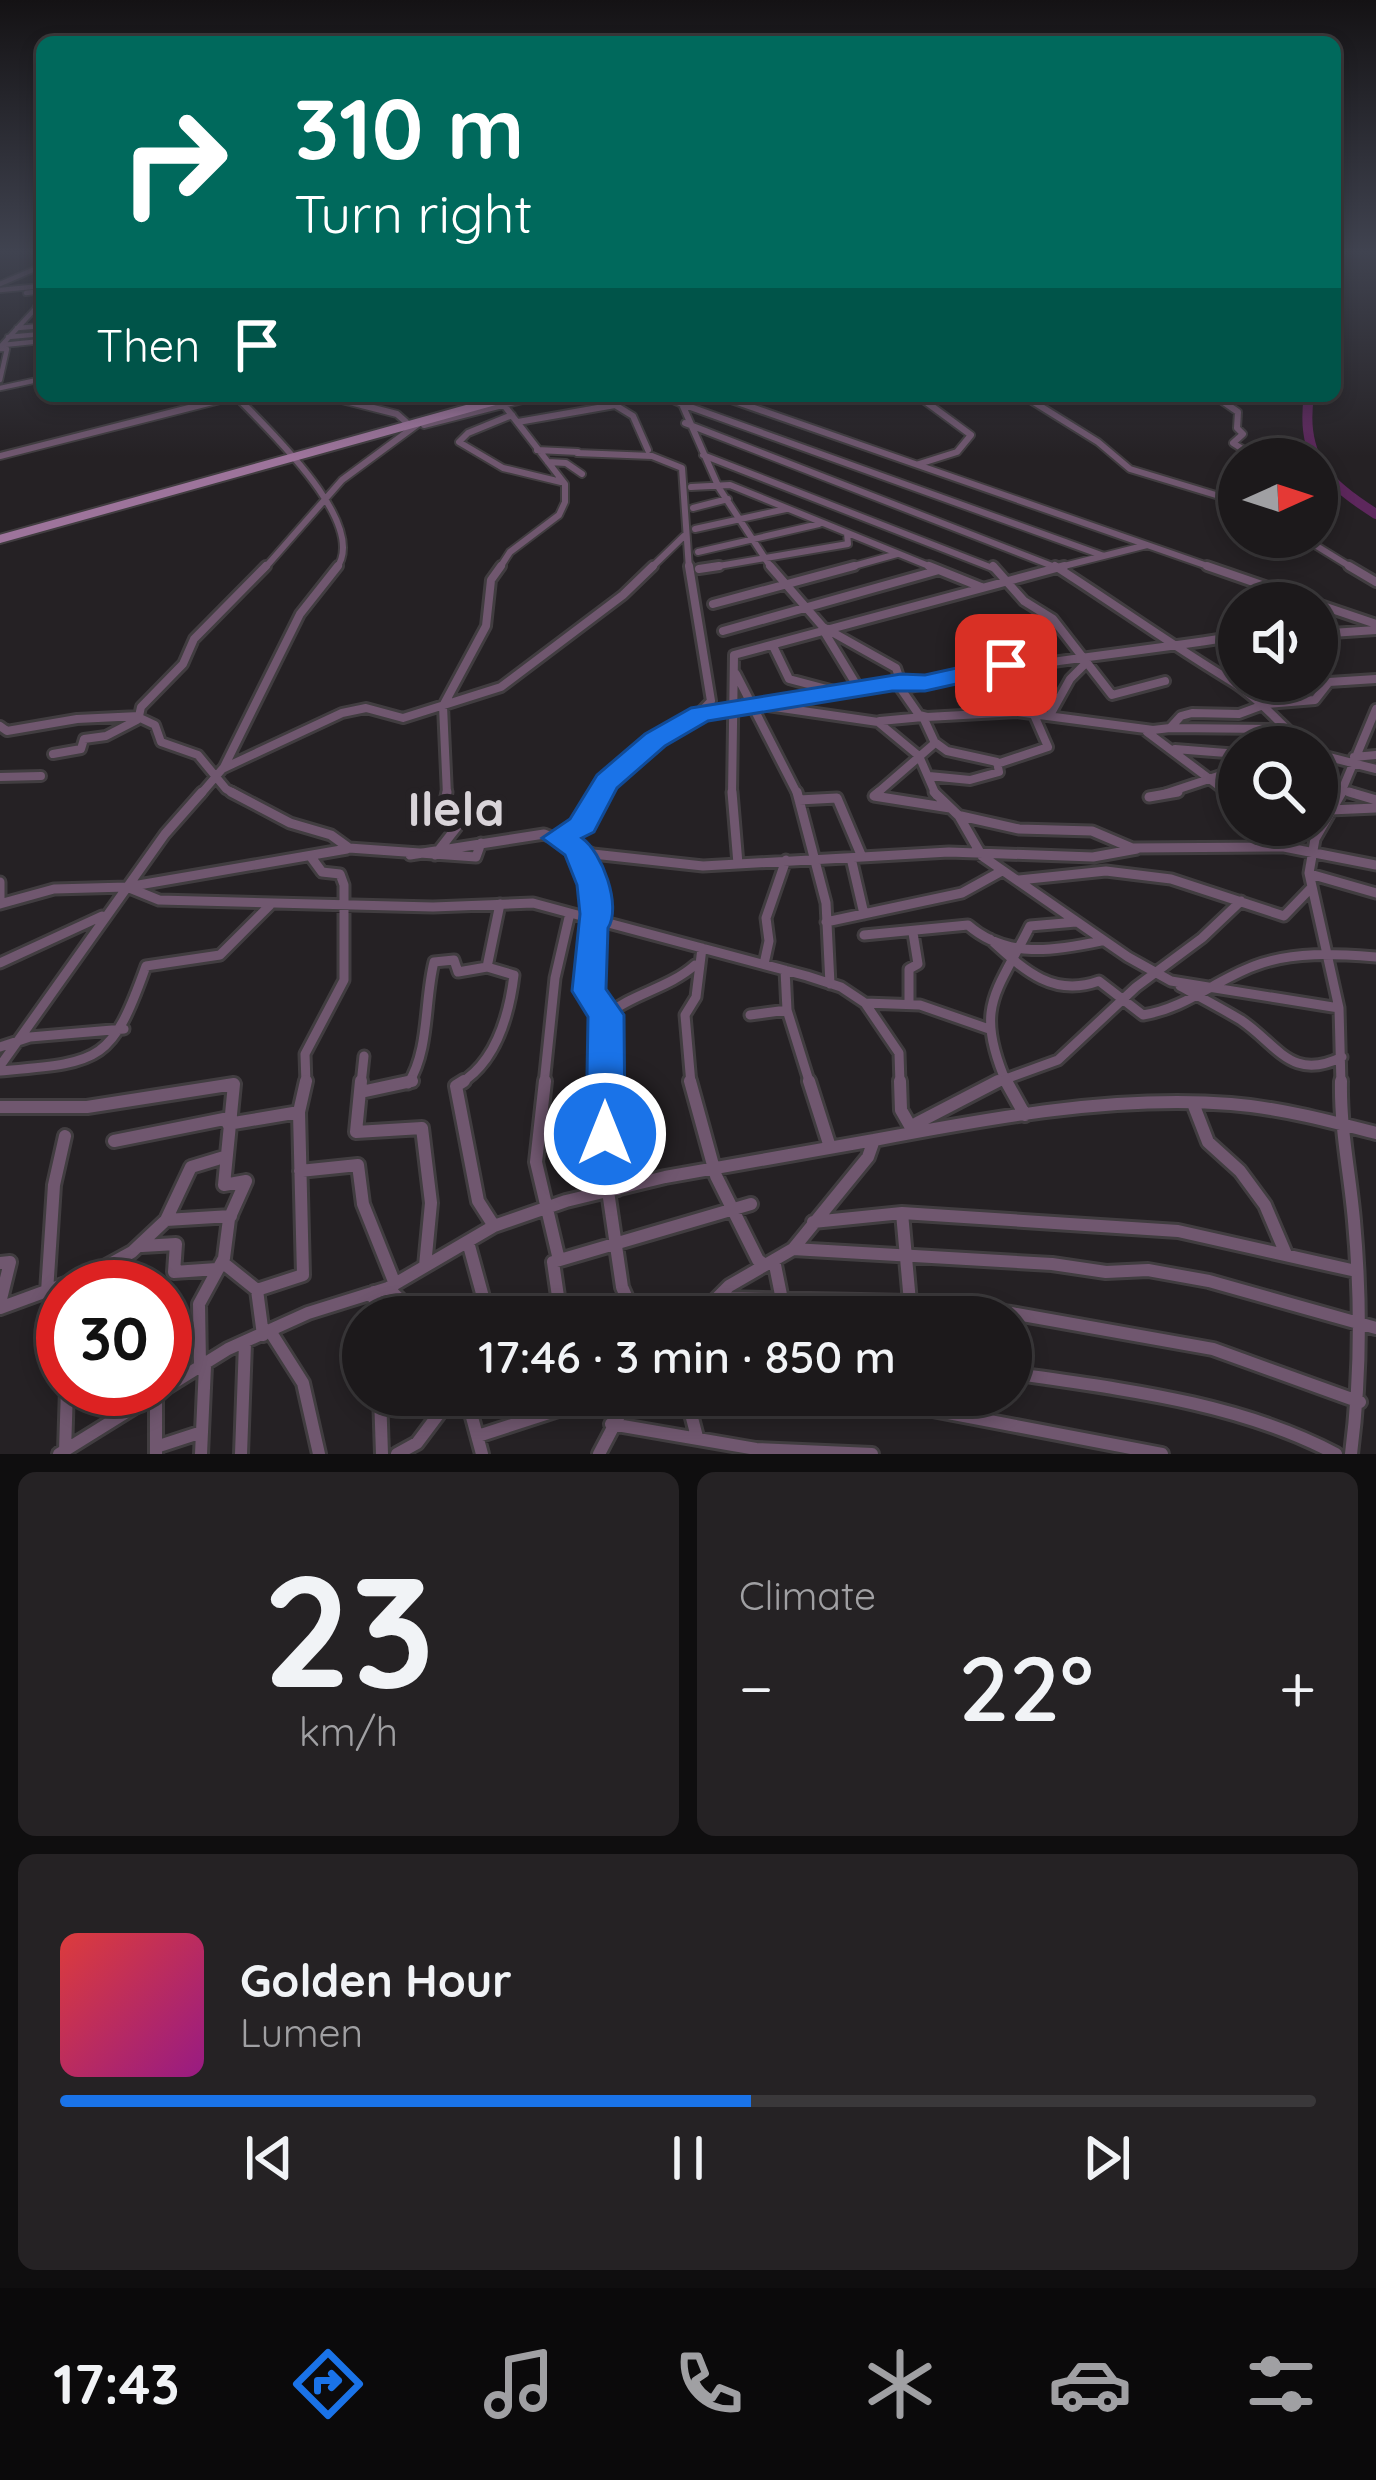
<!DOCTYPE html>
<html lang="en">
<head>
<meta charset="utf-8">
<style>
	:root { --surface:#1c191b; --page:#252224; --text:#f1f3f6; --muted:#a0a0a3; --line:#3a383a; --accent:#1a73e8 }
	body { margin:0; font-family:Quicksand,sans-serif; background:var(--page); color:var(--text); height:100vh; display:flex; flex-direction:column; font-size:45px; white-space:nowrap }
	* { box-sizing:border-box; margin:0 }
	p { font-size:39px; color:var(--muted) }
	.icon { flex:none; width:66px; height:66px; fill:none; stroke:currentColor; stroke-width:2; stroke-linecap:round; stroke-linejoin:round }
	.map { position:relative; height:1454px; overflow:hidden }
	.details { display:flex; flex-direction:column; gap:18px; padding:18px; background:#0f0e0f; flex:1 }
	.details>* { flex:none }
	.top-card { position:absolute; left:36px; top:36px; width:1305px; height:366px; border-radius:18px; box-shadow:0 6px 18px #0003,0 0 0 3px var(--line); background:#00695c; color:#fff; overflow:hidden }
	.needle { width:78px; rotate:87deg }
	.controls { position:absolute; left:1218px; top:438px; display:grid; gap:24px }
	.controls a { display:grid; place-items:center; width:120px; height:120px; border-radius:50%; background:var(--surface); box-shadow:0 6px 18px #0003,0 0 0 3px var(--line); font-size:60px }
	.speed { position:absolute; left:36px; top:1260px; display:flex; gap:24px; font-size:60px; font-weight:700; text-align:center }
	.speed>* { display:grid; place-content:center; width:156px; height:156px; border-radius:50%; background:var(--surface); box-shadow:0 6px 18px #0003,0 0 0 3px var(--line); line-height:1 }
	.speed .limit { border:18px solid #d22; background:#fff; color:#111 }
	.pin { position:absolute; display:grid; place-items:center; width:102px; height:102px; color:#fff; margin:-51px; border-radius:24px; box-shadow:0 6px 18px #0006 }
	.me { position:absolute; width:132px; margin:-66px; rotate:0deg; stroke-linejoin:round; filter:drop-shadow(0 0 9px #0008) }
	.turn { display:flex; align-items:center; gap:42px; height:252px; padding:0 60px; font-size:54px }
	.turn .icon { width:156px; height:156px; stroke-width:2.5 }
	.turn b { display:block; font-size:84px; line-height:102px }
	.then { display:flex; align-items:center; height:114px; padding:0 60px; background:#0003; gap:24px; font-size:45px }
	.big { font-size:90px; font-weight:600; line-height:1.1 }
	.details .card { flex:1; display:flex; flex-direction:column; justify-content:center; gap:18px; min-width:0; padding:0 42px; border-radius:18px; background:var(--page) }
	.details .dial { align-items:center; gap:0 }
	.dial b { font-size:156px; line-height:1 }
	.song { display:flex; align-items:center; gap:36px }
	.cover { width:144px; height:144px; border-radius:18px; background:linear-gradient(135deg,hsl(0 70% 55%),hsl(310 70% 35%)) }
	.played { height:12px; border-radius:6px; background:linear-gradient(90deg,var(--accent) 55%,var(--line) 55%) }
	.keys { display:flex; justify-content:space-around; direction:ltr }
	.heat { display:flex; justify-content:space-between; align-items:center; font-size:66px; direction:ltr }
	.details .tiles { flex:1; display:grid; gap:18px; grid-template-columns:1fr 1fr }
	.card:last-child { grid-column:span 2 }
	.trip { position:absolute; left:342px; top:1296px; width:690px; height:120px; border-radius:60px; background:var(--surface); box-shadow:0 6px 18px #0003,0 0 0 3px var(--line); font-weight:600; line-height:120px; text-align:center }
	.dock { display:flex; height:192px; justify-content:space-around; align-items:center; background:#0b0a0b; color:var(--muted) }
	.dock .icon { width:84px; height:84px }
	.dock .current { color:var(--accent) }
	.dock b { font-size:54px; color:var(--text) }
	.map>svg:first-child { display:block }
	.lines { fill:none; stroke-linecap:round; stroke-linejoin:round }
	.river { stroke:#5d275c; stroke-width:10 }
	.minor-far4-casing { stroke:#413d40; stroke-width:8 }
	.minor-far3-casing { stroke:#413d40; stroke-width:10 }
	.minor-far2-casing { stroke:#413d40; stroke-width:14 }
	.minor-far1-casing { stroke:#413d40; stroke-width:15 }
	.minor-casing { stroke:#413d40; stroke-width:18 }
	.secondary-casing { stroke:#413d40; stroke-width:12 }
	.minor-far4 { stroke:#70576f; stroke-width:4.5 }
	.minor-far3 { stroke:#70576f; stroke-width:6 }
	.minor-far2 { stroke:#70576f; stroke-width:8 }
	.minor-far1 { stroke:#70576f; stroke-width:9 }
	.minor { stroke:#70576f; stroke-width:12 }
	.secondary { stroke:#9d749b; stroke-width:8 }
	.route { fill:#1a73e8; stroke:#114b97; stroke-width:3 }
	.labels { text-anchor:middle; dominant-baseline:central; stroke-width:12; stroke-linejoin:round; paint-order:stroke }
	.quarter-label { font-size:48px; font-weight:bold; fill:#d9d4d9; stroke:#252124 }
</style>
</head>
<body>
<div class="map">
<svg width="1376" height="1454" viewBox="0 0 1376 1454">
	<rect width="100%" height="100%" fill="#252124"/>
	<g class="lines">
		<path class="river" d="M1309 396C1300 457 1326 482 1376 514"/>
		<defs>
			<path id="minor-far4" d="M0 284 42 266
				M0 290 42 286
				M26 293 42 291
				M17 328 42 326
				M8 337 42 334
				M3 345 42 341
				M0 347 35 309 42 293
				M0 349H7L0 380
				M0 388 42 379"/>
			<path id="minor-far3" d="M236 396C265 427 371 524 336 569
				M326 396 397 414 406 422
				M664 396 682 404 719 488 772 569
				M677 396 682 404 1104 556
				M720 396 1216 569
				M918 396 971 435 957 452 919 464
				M1024 396 1098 442 1130 469 1239 502
				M1215 396 1238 412 1237 428 1243 434 1233 443 1258 459
				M512 415 468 433 459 442 503 468 561 482
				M518 422 615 405 633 416 648 450
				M685 423 1060 569
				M424 425 538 396
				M537 450 578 452
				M577 453 652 456 682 468 689 569
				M703 455 995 569
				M0 456 236 396
				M548 462 566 463 582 474
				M691 487 730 485 936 569
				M693 508 728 499
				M695 529 786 509
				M1302 537 1354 569
				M698 552 819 524
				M264 569 342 480 422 421
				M499 569 510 552 559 515 565 502V484L500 400
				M650 569 684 536
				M701 569 848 544 847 533
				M843 569 897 554
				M1052 569 1147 545"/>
			<path id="minor-far2" d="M770 566 823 627 896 668 902 686
				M929 566 981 587
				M993 566 1024 601 1053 619 1112 695 1165 681
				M1055 566C1113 603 1170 644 1228 679 1256 695 1281 725 1306 747
				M1207 566 1314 603
				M1349 566 1376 582
				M699 569 719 566
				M713 604 854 566
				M1317 604 1376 624
				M723 631 939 570
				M825 633 859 689
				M1317 634 1376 630
				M1239 636C1126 654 1013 663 901 689L919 715 927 717 1017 712 1153 730 1170 728 1181 716 1192 713 1239 714 1266 704 1315 700 1329 682 1376 679
				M773 646 789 679 838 692
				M1007 666 1032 688 1058 699
				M736 674 798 795
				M772 703 901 682
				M700 714 761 705 878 722 919 756 936 795
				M1050 715 1070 679 1086 663
				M138 717 155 725 161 742 198 755 226 789 237 795
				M0 726 7 731 77 719 139 716 141 707 183 664 194 639 266 566
				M1170 728 1285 729
				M1147 732 1231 795
				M1175 749 1239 754
				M53 754 81 749 84 739 106 736 137 720
				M1317 754 1376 769
				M1354 757 1376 755
				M997 764 1048 747 1034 715
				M224 768 342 713 366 708 403 718 501 687 623 595 653 566
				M929 776 970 780 999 772 997 762 947 751 936 743
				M0 777 41 776
				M1343 790 1359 795
				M200 795 224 767 300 614 338 566
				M447 795 443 706 486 626 491 580 501 566
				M598 795 634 756 694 719 711 701 689 566
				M732 795 734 655 1064 566
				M875 795 935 743 923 717 880 721
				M1161 795 1239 769
				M1340 795 1376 709"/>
			<path id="minor-far1" d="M231 792 290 823 331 835 349 848 476 857 481 843
				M732 792 738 864
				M797 792 826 903 830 984
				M879 792 874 796 950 808
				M934 792 959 816 982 856 1128 957 1171 981 1339 1008
				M1227 792 1239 801
				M1349 792 1376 800
				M1149 797 1178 792
				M799 800 837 798 862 857
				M1330 810 1376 808
				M961 816 1019 829 1092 831 1132 848 1284 847 1376 865
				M1253 825 1281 845
				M557 838 583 825 600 792
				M578 850 593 885 597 920 807 976 841 987 865 1003 920 1005 989 1029
				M410 855 544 834 593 854 703 866 949 852 1093 857 1137 849
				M435 855 460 823 441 819 447 792
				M851 858 864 914
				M1310 874 1376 893
				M1019 880 1106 871 1171 879 1284 916 1310 889
				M0 882V904L54 889 127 887 347 849
				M127 887 159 900 433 907 533 903 570 913 555 978 544 1084
				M570 913 597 920 592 921 589 991 606 1015 605 1084
				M826 922 962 893 1000 872
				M864 935 968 925C1007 959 1054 951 1101 941
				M990 939C1023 969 1052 998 1099 981L1143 1015C1186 1008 1214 981 1254 966 1293 951 1335 954 1376 957
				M0 963 102 916
				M764 964 769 941 766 918 786 860
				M785 970 787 1010 810 1084
				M1180 986C1200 997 1221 1008 1241 1020 1278 1045 1291 1082 1342 1057
				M865 1003 899 1053 900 1084
				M909 1004V969L918 964 913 933
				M606 1015C634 993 669 988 695 965
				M750 1015 787 1010
				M0 1047 30 1037 124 1029
				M0 1066 165 834 202 792
				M0 1071C100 1062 111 1064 146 966L220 955 270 905
				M230 1084H234
				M306 1084 305 1054 344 980V885L340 874 322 872 311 857
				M361 1084 364 1056
				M408 1084C430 1049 424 1001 434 962L454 960 458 972 487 967
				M459 1084C495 1063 509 1016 514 975L487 967 500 904
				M691 1084 685 1015 696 997 702 948
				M992 1084 1058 1060 1136 987 1202 938 1241 901
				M1007 1084C973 1006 997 993 1030 926L1076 922
				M1341 1084 1339 1008 1309 873 1315 839 1342 792"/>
			<path id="minor" d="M361 1081 356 1132 422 1128 431 1203 425 1266
				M464 1081 456 1086 478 1201 494 1226
				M545 1081 536 1162 559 1260
				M605 1081V1134L618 1189
				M690 1081 716 1176 758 1260 765 1265
				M809 1081 829 1144
				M900 1081 901 1110 913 1131 917 1123 998 1081
				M1006 1081 1025 1115
				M1341 1081C1340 1129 1350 1174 1354 1221 1361 1299 1361 1376 1351 1454
				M361 1092 412 1081
				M1194 1106 1208 1142 1240 1171 1265 1205 1286 1254
				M0 1107H87L234 1084 224 1185 246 1181
				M228 1124 299 1112
				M114 1141 229 1118
				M300 1171 358 1165 363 1204 395 1284
				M608 1191 622 1287 635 1317
				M902 1213 1178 1231 1356 1271
				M166 1220 191 1167 224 1157
				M813 1222 902 1213 910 1302
				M468 1242 483 1297 481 1317
				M142 1246 176 1244 174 1272 217 1269
				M793 1249 1052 1264 1106 1272 1148 1270 1209 1281 1376 1328
				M774 1260 782 1300
				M222 1262 257 1290
				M0 1263 10 1262 0 1303
				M388 1288 418 1317
				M47 1292 54 1185 65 1136
				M374 1292 376 1317
				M720 1298 910 1302 1011 1313 1213 1349 1360 1402
				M0 1308 90 1275 132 1252 166 1220 231 1216
				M561 1317 553 1262 751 1204
				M698 1317 729 1286 793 1249 868 1157 874 1140C990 1118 1113 1095 1231 1104 1280 1108 1329 1121 1376 1133
				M270 1331 303 1383 319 1454
				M263 1335 257 1290 303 1275 299 1112 306 1081
				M200 1365 199 1304 224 1258 229 1219 246 1181
				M1011 1373C1120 1389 1238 1402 1336 1454
				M380 1395 382 1454
				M466 1395 482 1454
				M686 1395 697 1437
				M814 1395 896 1403 1162 1454
				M156 1398V1454
				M611 1424 756 1449 872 1454
				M478 1436 583 1402 588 1407 622 1406
				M156 1447 202 1432
				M65 1451 67 1389
				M59 1454 228 1349 308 1313 388 1288 494 1226 566 1201 665 1177 874 1140
				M201 1454 205 1366
				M241 1454 245 1343
				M397 1454 417 1443 453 1395
				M599 1454 630 1395"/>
			<path id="secondary" d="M0 539 513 396"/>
		</defs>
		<use href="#minor-far4" class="minor-far4-casing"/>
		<use href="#minor-far3" class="minor-far3-casing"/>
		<use href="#minor-far2" class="minor-far2-casing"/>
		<use href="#minor-far1" class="minor-far1-casing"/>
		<use href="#minor" class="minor-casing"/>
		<use href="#secondary" class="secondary-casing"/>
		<use href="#minor-far4" class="minor-far4"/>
		<use href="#minor-far3" class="minor-far3"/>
		<use href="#minor-far2" class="minor-far2"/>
		<use href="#minor-far1" class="minor-far1"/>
		<use href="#minor" class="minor"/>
		<use href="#secondary" class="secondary"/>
	</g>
	<linearGradient id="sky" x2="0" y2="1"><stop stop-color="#141214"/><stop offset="0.55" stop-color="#404350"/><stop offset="1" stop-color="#404350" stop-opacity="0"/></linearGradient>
	<rect width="1376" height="457" fill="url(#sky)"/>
	<path class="route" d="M1006 657 1019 665 1015 671 925 691H892L708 721 665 746 617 788 594 832 582 838C602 852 622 906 608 928L606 989 624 1015 625 1134 619 1146 605 1151 591 1146 586 1134 588 1017 572 991 580 914 577 885 565 855 542 838 570 819 597 775 645 734 691 708 901 674 925 675Z"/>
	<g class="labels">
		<g class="quarter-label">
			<text x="456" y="808">Ilela</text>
		</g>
	</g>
</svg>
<div class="controls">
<a><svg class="needle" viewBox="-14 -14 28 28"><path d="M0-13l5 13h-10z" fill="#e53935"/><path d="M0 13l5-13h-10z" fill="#a0a0a3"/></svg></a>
<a><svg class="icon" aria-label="sound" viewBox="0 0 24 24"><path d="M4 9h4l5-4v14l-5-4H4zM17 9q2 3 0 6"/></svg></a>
<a><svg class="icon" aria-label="search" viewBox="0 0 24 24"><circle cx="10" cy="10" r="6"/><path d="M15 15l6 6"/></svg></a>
</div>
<div class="speed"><div class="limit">30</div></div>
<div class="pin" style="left:1006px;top:665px;background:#d93025"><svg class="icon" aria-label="arrive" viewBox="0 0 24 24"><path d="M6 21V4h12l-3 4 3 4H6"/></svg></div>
<svg class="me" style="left:605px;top:1134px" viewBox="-20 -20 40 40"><circle r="17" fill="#1a73e8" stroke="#fff" stroke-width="3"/><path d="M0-11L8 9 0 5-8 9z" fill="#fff"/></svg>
<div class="trip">17:46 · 3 min · 850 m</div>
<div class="top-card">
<div class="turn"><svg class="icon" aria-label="right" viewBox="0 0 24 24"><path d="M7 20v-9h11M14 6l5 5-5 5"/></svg><div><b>310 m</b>Turn right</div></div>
<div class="then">Then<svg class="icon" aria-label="arrive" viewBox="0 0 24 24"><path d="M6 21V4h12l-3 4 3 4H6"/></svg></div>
</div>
</div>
<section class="details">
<div class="tiles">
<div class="card dial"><b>23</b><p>km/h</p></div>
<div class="card"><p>Climate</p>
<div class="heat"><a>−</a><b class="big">22°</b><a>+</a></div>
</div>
<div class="card">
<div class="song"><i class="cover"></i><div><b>Golden Hour</b><p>Lumen</p></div></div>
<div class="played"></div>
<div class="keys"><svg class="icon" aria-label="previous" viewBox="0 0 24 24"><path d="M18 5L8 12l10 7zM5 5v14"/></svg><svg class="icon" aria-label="pause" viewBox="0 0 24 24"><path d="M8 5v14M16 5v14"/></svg><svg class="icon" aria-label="next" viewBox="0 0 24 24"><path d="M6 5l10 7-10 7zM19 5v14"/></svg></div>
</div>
</div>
</section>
<nav class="dock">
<b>17:43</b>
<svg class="icon current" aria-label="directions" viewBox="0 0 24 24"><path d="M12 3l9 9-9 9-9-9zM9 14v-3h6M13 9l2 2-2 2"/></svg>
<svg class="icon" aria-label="music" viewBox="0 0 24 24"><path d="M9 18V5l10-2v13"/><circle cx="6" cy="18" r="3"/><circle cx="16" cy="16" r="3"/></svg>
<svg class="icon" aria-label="phone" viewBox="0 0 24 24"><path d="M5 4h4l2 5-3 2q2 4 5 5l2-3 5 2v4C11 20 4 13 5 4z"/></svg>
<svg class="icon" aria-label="climate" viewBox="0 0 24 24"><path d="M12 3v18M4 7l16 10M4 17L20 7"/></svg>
<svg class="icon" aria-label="car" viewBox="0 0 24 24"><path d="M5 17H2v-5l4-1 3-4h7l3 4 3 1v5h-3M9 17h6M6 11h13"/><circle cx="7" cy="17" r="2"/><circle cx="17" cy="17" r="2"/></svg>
<svg class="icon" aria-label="filters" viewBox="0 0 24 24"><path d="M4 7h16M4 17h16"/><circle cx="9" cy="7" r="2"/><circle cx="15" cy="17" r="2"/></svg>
</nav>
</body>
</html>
